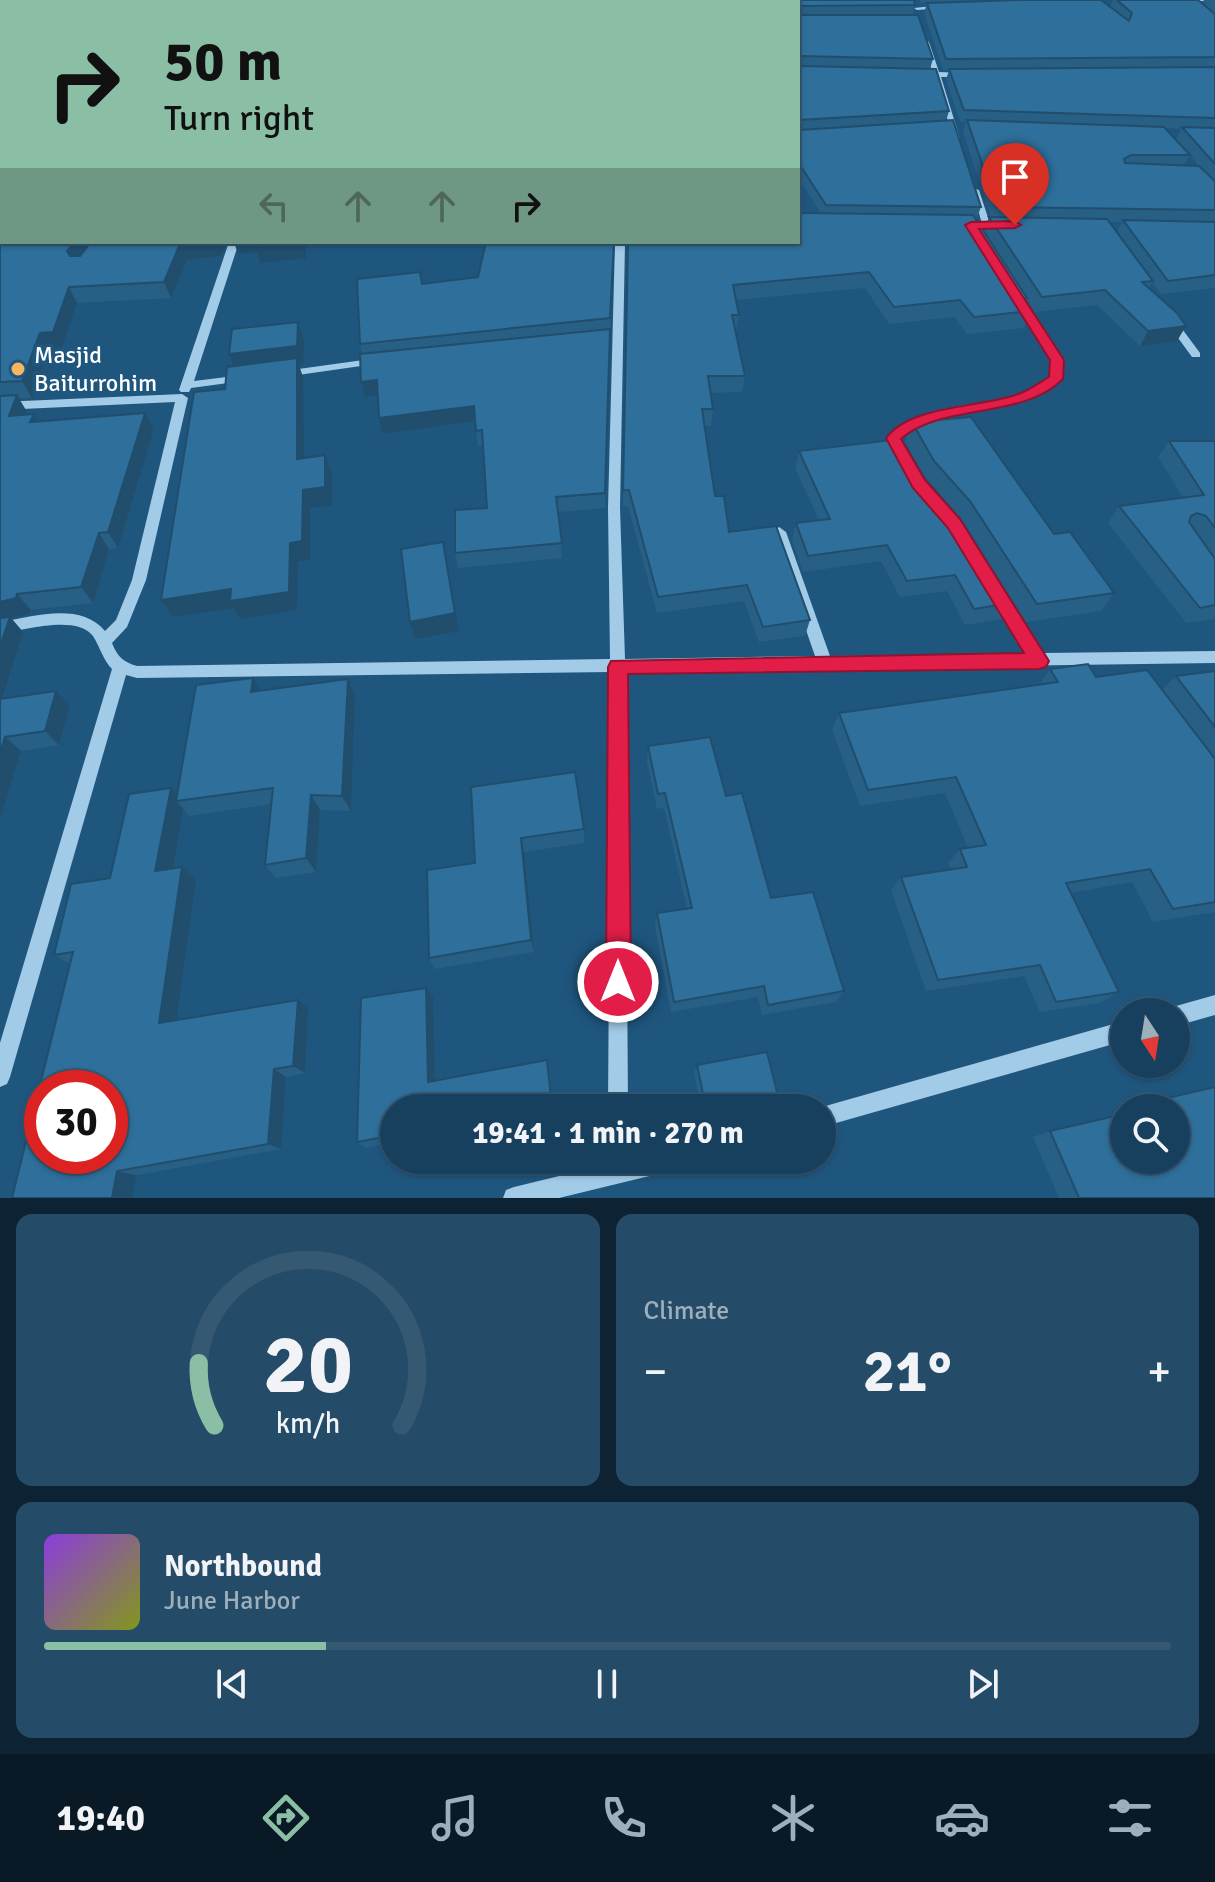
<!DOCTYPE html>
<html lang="en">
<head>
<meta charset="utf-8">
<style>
	:root { --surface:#17405e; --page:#244b67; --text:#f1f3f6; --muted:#9eafbc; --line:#365973; --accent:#8abfa5 }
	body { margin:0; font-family:Signika,sans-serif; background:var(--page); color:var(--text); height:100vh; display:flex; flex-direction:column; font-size:30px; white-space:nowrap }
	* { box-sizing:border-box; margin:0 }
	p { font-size:26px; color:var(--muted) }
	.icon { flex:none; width:44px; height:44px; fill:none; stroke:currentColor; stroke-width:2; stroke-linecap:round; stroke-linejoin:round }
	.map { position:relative; height:1198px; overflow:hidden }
	.panel { display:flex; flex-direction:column; gap:16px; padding:16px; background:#0d2334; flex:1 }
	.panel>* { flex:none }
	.hud { position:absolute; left:0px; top:0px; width:800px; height:244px; box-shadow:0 2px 6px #0004,0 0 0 2px var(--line); background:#8abfa5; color:#111; overflow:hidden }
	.needle { width:52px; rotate:168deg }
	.controls { position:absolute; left:1110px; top:998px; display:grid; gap:16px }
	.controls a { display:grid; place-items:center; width:80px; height:80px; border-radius:50%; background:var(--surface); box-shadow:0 2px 6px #0004,0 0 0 2px var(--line); font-size:40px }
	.speed { position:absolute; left:24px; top:1070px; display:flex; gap:16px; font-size:40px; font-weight:700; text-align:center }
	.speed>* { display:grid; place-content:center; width:104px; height:104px; border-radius:50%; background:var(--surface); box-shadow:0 2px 6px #0004,0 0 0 2px var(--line); line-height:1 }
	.speed .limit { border:12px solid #d22; background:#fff; color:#111 }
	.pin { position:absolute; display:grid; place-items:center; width:68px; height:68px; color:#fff; margin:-82px -34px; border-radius:50% 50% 50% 0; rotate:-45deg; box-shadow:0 0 8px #0007 }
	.pin .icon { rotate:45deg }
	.me { position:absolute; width:88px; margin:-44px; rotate:0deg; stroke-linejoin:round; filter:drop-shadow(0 0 6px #0008) }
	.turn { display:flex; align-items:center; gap:28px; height:168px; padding:0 32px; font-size:36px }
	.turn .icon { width:104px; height:104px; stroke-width:2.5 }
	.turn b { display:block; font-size:56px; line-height:68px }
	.lanes { display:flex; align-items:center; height:76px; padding:0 32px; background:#0003; justify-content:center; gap:40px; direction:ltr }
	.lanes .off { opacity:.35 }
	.big { font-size:60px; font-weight:700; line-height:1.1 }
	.panel .widget { flex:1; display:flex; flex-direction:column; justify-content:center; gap:12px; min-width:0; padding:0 28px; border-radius:16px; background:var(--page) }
	.panel .dial { align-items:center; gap:0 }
	.dial svg { height:208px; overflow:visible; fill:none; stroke:var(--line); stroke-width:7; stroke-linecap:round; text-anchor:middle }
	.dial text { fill:var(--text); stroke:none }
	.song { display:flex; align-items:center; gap:24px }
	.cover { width:96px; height:96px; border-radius:12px; background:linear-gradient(135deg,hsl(270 70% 55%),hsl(70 70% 35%)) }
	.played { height:8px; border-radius:4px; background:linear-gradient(90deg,var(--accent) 25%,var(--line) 25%) }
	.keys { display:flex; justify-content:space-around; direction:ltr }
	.heat { display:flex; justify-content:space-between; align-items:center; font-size:44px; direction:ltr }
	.panel .tiles { flex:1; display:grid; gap:16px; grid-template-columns:1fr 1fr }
	.widget:last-child { grid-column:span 2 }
	.trip { position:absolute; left:380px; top:1094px; width:456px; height:80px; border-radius:40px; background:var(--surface); box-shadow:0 2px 6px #0004,0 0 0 2px var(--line); font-weight:700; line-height:80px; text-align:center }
	.menu { display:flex; height:128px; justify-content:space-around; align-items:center; background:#091a26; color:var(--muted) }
	.menu .icon { width:56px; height:56px }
	.menu .selected { color:var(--accent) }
	.menu b { font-size:36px; color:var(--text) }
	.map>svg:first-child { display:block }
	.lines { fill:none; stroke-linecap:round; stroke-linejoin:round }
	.minor { fill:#a2cbe7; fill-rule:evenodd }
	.wall { fill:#285f85; fill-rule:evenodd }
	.shaded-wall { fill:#204e6c }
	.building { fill:#2e6f9b; stroke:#204e6c; stroke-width:2; fill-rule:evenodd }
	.route { fill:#e11d48; stroke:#92132f; stroke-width:2 }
	.poi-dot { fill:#f6b561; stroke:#1f567e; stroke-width:3 }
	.labels { text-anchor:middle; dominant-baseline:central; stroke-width:8; stroke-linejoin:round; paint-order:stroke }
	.far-poi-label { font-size:24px; fill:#fff; stroke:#1f567e; text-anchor:start }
</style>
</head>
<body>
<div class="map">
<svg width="1215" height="1198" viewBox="0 0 1215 1198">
	<rect width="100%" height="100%" fill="#1f567e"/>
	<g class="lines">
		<path class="minor" d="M337 0H343V2H337Z
			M1178 0H1214L1180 3Z
			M943 5 945 8 917 10 914 8Z
			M926 40 929 42 939 72 966 73 969 75 966 77H941L960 139 953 137 934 76 915 74 932 72 923 42Z
			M972 188 979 190 990 224 989 226 982 224Z
			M229 242H239L194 381 243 375 249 378 243 381 191 388 189 392H181L179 390Z
			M615 242H625L620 508 625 659 815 656 772 532 779 527 786 532 830 656 1027 654 991 595 993 591H1003L1042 653 1215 651V663L625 671 628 1108H608L611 672 137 678 126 675 10 1077 7 1084 0 1087V1043L112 669C103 660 100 647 93 636 77 614 23 630 0 634V622C33 617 80 601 105 631L116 620 132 580 175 402 0 410V402L182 394 188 398 146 580 127 627 112 643C117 656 123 662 137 666L610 659 608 508Z
			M1018 297 1022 298 1062 360 1060 381C1008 414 949 404 899 439L908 457 906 460H898L887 438C918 405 970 407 1011 396 1025 392 1038 386 1051 378L1052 360 1013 300Z
			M1170 317 1174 318 1200 353V357H1192L1165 320Z
			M378 358 383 361 382 363 284 377 279 374 284 371Z
			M1215 995V1015L1176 1026V1012H1168L1176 1006Z
			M1124 1021V1041L822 1127V1108H818L822 1107Z
			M625 1160H681L678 1168 670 1171 559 1198H503L506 1190 514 1187Z"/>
	</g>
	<path class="wall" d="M1 0H179L178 2H2V49H0Z
		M920 0H1101L1110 7 1113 0H1198L1202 4 1204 0H1215V288L1161 294 1152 282 1149 288 1177 341 1140 346 1097 305 1035 312 1026 298 1024 303 1031 311 1024 328 967 334 954 317 889 324 865 288 736 300 739 315 736 331 745 376 742 392 711 393 713 409 711 426H704L715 496 729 532 810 620 805 636 759 642 744 601 657 613 628 506 623 507 628 242H798L801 213H821L798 178V2L915 5 913 15 933 59 930 69 949 111 946 121 981 207 976 220 984 231 989 217H991L963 132 966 122H960L946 80 949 70H943L924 13 927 3H921ZM1166 128 1181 129 1176 139ZM1190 155 1199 166 1184 165ZM1110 222H1122L1117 232Z
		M0 127 2 242 221 256 187 260 171 298 77 303 62 348 49 349 32 398H18L27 412V414H34L39 422 145 413 154 429 118 548 109 549 93 603 31 610 29 614 11 618 23 632 3 699 70 705 59 745 21 751 0 819Z
		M614 242 610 331 605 508 558 512 562 558 458 568 455 553 487 508 483 445 478 446 475 421 383 434 378 396 365 397 361 382 362 353 360 344 422 283 478 277Z
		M912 422 1054 534 1114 593 1101 611 1026 622 962 519 926 479 905 441Z
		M1169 441H1215V619L1186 623 1108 523 1119 506 1183 498 1158 457Z
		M799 451 919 472 1011 603 1002 619 965 625 947 591 900 597 881 561 803 572 792 540 796 523 819 520 795 468Z
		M1050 669 1096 677 1162 690 1176 676 1215 671V912L1153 922 1132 882 1070 893 1119 992 1100 1003 1040 1012 1024 976 926 991 891 890 901 877 951 869 948 863 960 849 968 848 945 793 860 806 832 730 839 713 1039 685Z
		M260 690 355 696 351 811 320 810 316 872 276 878 265 865 271 804 189 816 183 809 172 868 182 867 196 880 177 1020 308 1009 305 1073 286 1077 281 1149 12 1198 70 964 54 955 110 878 171 788 177 795Z
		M648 746 726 796 771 898 844 991 836 1002 762 1015 758 997 671 1012 655 926 657 913 687 909 664 808 657 809 647 762Z
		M471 787 584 829V843L524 852 534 952 435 969 429 958 475 863Z
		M433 998 434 1081 549 1069 553 1108H394V1142L366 1148 357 1142Z
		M697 1065 781 1108H701L694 1073Z
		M1215 1087V1198H1059L1033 1137 1050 1131 1118 1115 1116 1112 1124 1110V1160H1176V1108H1129Z
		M463 1160H533L469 1172 463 1168Z"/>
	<path class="shaded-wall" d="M74 242H92L76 266 67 251Z
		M199 242H228L221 256 187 260 171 298 164 282 180 244Z
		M234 242H306V258L261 263 257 252 238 254Z
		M69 287 77 303 62 348 49 349 32 398 22 381 40 333Z
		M298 322 304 340 303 364 299 365 303 377 304 478 237 373 229 354Z
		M1186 326 1177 341 1140 346 1148 331Z
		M377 380 381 395 365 397 361 382Z
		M17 395 27 412 20 432 9 416Z
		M474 406 476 421 383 434 379 418Z
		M145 413 154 429 118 548 108 532Z
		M34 414 45 430 30 422Z
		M325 455 332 474V505L310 508V560L298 561 297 610 240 619 234 608 173 617 161 600 303 490Z
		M99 533 109 549 93 603 81 587Z
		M443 542 459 631 415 639 410 622Z
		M17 594 31 610 29 614 11 618 23 632 0 707V602Z
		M253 678 263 695 251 692Z
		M348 679 355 696 351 811 342 796Z
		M56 691 70 705 59 745 45 731Z
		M5 737 21 751 0 819V753Z
		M171 788 182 800 176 801 183 809 170 884 155 871Z
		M311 795 320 810 316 872 306 858Z
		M521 838 524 852 534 952 531 940Z
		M182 867 196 880 175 1032 159 1023Z
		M426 988 433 998 435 1090 428 1082Z
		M298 1000 308 1009 305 1073 293 1066Z
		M547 1060 549 1069 553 1108H552Z
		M274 1069 286 1077 281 1149 268 1144Z
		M117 1171 136 1175 132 1198H112Z"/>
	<path class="building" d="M1 0H81L80 2H2V41H0Z
		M384 0H914L915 5 798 6V2H383Z
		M1019 0H1101L1129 21 1132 13 1117 0H1198L1215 14V57L946 59 927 3Z
		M798 8 800 15H918L933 59 800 56 798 60Z
		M798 64 800 66 936 69 949 111 800 120 798 125Z
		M1215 67V118L964 110 949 69Z
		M953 120 981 207 826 205 798 162V128L800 130Z
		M967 120 1164 127 1190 155H1131L1124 159 1125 163 1199 166 1215 181V210L997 207Z
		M2 125V242H74L67 251 70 256H80L91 242H199L180 244 164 282 69 287 53 332 40 333 22 381 0 382V127Z
		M1182 127 1215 128V164Z
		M798 209 801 213 973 215 1027 298H1019L1031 311 974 317 960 300 894 307 869 272 733 285 739 315H732L745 376H708L713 409H702L715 496H724L729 532 776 526 810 620 763 627 747 585 658 597 629 490H623L628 242H798Z
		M989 217 1107 219 1153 281 1142 282 1177 313 1186 326 1148 331 1105 290 1042 297Z
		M1123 220 1215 222V275L1168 281Z
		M256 242H301L255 247Z
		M486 242H614L610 318 360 344 357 279 420 272 422 284 478 277Z
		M298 322 297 346 229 354 232 329Z
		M610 329 605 493 556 497 562 543 455 553V510L487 508 482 430 476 431 474 406 379 418 377 380 361 382 360 354Z
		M297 358V459L325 455V487L303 490 302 541 290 543 289 592 230 601 231 589 161 600 194 392 225 389 227 367Z
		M17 395 9 416 34 414 30 422 145 413 108 532 99 533 81 587 17 594 16 598 0 602V396Z
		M971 417 1054 534 1070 532 1114 593 1037 604 970 501 934 461 912 422Z
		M900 439 919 472 954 512 1011 603 974 609 955 575 907 581 887 545 808 556 796 523 830 519 799 451Z
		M1169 441H1215V528L1206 516 1197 513 1191 516 1189 522 1215 559V605L1200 608 1119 506 1204 495Z
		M443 542 455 613 410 622 401 549Z
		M10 617 0 646V618Z
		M1088 664 1096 677 1147 670 1215 759V902L1173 909 1150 869 1066 883 1119 992 1056 1002 1040 965 938 980 901 877 967 867 960 849 986 845 956 777 868 790 839 713 1058 682 1050 669Z
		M1215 671V727L1176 676Z
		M253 678 251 692 348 679 342 796 311 795 306 858 265 865 273 788 176 801 196 685Z
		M56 691 45 731 5 737 0 753V699Z
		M710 737 726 796 742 793 771 898 813 892 844 991 768 1005 764 986 674 1002 657 913 692 908 665 793 658 794 648 746Z
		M575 772 584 829 521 838 531 940 429 958 427 870 475 863 471 787Z
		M171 788 155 871 182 867 159 1023 298 1000 293 1066 274 1069 268 1144 117 1171 112 1198H12L73 952 54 955 71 884 110 878 129 794ZM42 1088H110V1156H42Z
		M426 988 428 1082 547 1060 552 1108H394V1135L357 1142 361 998Z
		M767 1052 781 1108H706L697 1065Z
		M1215 1087V1198H1079L1050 1131 1124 1114V1160H1176V1108H1138L1137 1105Z
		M463 1160H504L463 1168Z"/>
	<path class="route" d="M971 222 1015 221 1021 225 1015 228 979 229 1064 360 1063 379C1023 420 940 403 901 439L925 480 960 519 1049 661 1046 667 1039 669 628 674 631 982 627 991 618 994 609 991 606 982 608 667 611 661 1024 653 948 528 913 488 886 438C911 404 983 408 1021 393 1031 389 1040 382 1049 377L1050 360 965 225Z"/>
	<circle class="poi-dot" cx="18" cy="369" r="8"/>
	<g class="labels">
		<g class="far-poi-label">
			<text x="34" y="355">Masjid<tspan x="34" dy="28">Baiturrohim</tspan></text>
		</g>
	</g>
</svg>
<div class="controls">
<a><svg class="needle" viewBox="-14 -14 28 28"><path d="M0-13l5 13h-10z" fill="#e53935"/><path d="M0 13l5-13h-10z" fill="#9eafbc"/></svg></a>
<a><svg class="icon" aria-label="search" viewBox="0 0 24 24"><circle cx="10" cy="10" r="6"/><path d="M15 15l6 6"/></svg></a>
</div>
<div class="speed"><div class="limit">30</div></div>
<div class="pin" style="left:1015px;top:225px;background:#d93025"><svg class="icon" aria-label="arrive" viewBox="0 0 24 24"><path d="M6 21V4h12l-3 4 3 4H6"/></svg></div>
<svg class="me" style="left:618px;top:982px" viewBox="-20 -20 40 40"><circle r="17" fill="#e11d48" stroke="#fff" stroke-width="3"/><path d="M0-11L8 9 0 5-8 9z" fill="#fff"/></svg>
<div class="trip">19:41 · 1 min · 270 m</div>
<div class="hud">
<div class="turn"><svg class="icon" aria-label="right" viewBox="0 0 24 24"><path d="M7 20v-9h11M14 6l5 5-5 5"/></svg><div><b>50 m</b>Turn right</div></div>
<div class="lanes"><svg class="icon off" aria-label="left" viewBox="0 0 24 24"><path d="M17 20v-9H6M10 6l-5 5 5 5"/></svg><svg class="icon off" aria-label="ahead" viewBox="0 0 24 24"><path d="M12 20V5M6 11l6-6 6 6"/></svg><svg class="icon off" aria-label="ahead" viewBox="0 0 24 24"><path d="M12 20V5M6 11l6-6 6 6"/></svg><svg class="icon" aria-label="right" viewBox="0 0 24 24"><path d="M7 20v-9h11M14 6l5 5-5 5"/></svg></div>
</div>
</div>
<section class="panel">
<div class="tiles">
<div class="widget dial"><svg viewBox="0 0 100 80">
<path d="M14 69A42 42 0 1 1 86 69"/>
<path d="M14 69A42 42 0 0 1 8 45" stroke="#8abfa5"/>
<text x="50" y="56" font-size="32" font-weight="700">20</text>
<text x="50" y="72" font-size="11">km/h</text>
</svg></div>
<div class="widget"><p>Climate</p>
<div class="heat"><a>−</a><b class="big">21°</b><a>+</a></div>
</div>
<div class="widget">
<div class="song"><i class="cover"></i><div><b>Northbound</b><p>June Harbor</p></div></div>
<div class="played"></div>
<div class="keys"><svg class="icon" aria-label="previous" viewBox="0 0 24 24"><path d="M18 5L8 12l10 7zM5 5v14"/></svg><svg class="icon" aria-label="pause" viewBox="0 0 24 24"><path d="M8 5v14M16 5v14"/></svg><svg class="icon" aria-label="next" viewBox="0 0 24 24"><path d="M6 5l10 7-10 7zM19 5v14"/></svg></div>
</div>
</div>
</section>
<nav class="menu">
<b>19:40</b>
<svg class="icon selected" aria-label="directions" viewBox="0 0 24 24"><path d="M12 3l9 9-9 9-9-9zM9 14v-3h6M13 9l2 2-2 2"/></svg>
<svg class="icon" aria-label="music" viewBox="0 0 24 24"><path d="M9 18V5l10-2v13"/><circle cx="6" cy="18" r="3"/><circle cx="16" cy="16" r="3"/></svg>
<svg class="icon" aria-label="phone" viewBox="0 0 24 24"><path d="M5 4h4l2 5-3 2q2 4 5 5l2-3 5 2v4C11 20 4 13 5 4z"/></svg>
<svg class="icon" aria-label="climate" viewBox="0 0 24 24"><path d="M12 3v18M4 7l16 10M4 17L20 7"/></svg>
<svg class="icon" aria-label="car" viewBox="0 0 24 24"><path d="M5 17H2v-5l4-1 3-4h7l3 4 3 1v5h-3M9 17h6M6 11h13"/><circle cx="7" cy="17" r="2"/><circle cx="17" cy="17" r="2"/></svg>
<svg class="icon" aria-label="filters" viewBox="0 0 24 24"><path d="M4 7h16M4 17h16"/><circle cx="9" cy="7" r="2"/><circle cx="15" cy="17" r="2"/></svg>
</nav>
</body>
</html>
